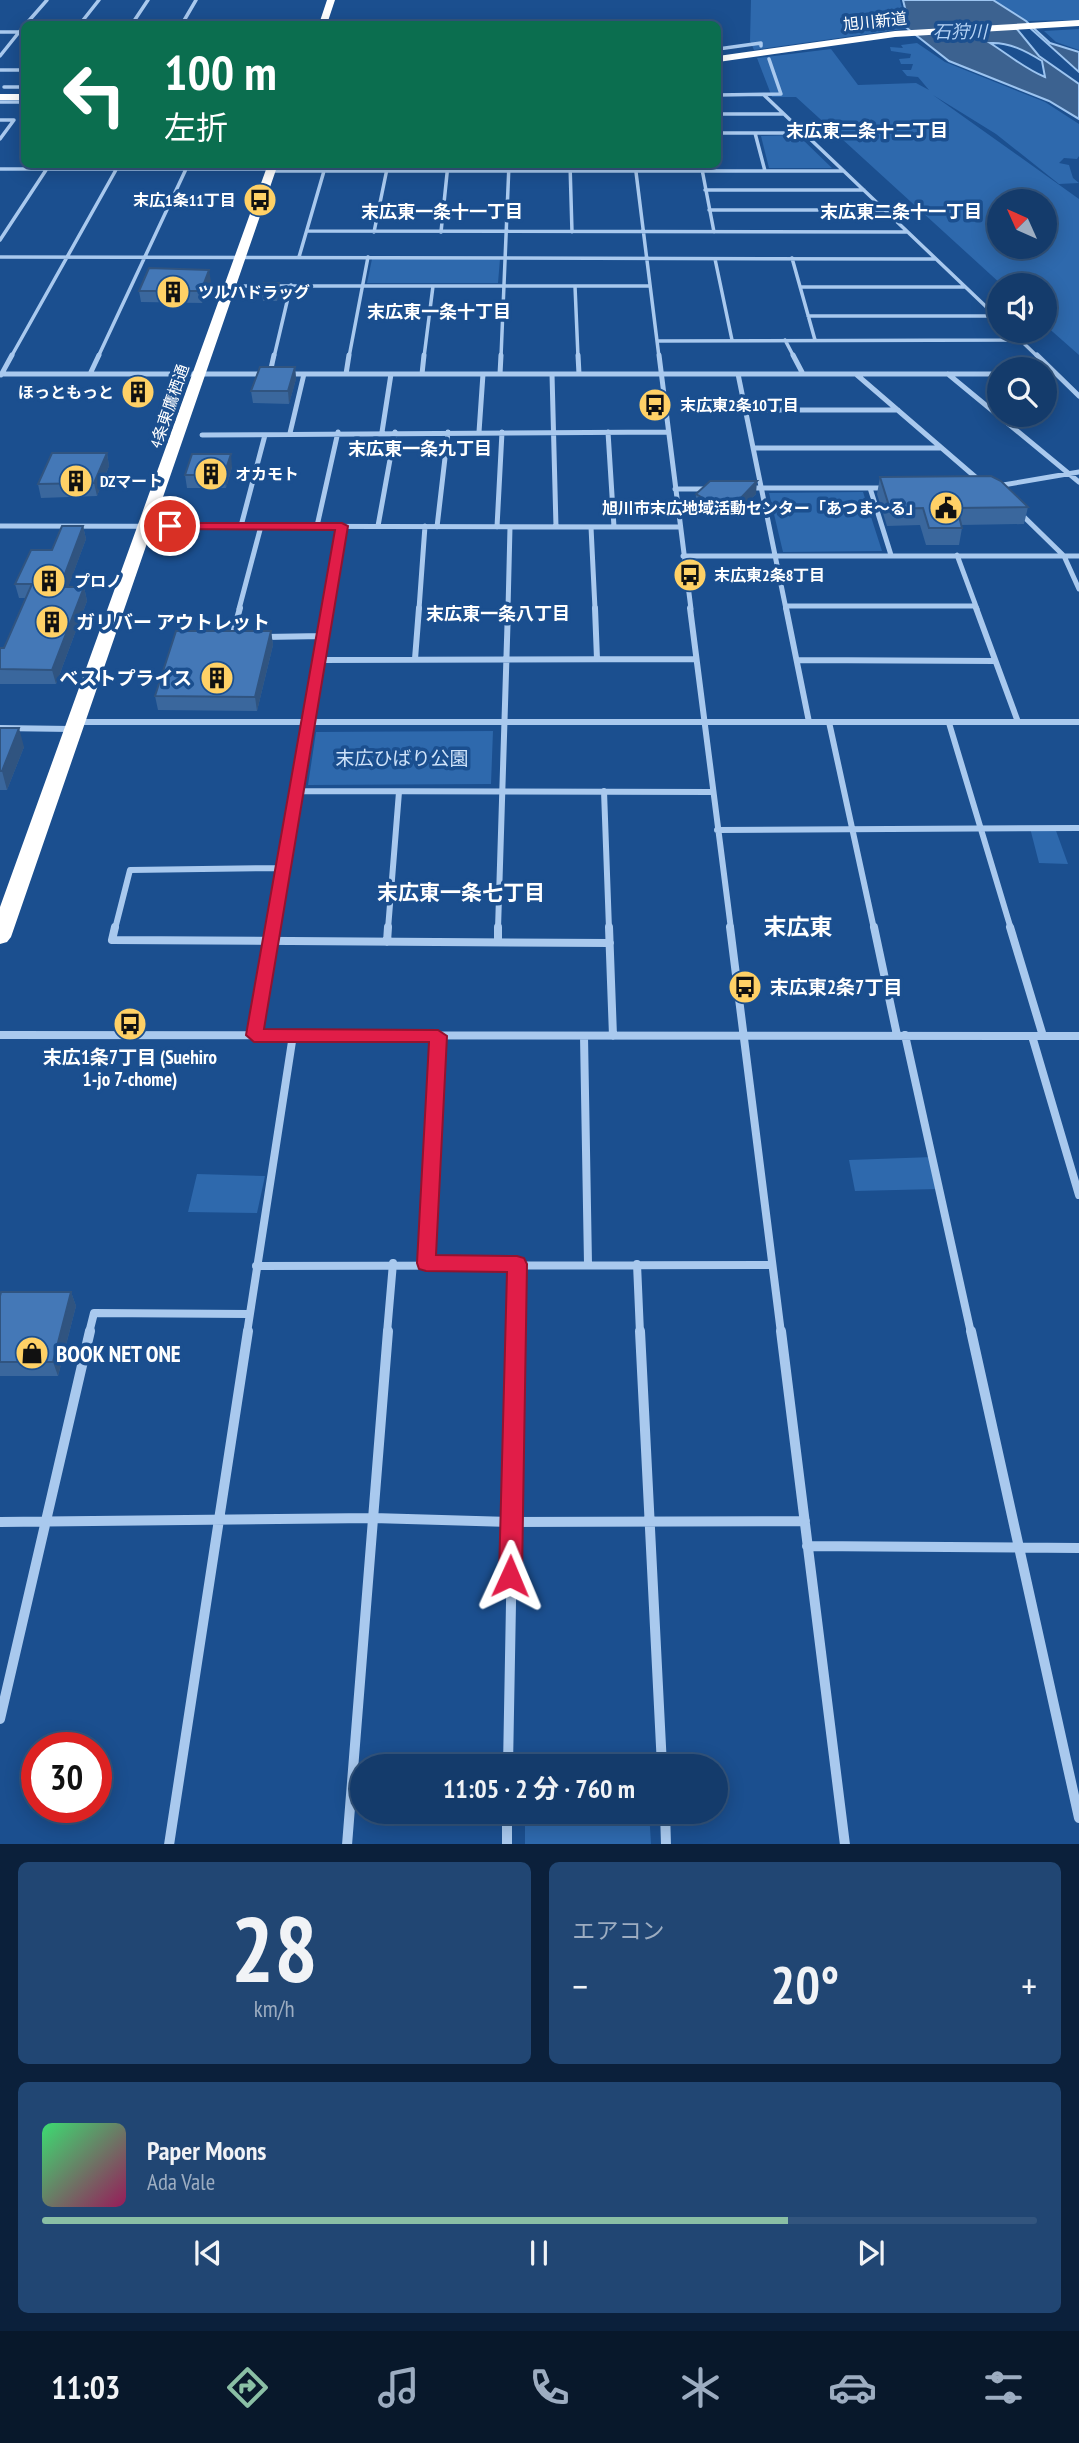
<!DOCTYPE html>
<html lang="ja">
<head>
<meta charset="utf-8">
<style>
	:root { --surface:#143b6b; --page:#214673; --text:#f1f3f6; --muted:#9dadc1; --line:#33557e; --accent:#8abfa5 }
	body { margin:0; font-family:"PT Sans Narrow","Noto Sans JP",sans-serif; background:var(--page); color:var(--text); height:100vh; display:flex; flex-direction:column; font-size:26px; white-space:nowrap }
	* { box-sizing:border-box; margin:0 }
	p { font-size:23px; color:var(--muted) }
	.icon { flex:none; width:38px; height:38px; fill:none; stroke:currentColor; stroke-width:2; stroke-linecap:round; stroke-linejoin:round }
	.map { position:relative; height:1844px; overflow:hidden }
	.panel { display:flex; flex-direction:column; gap:18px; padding:18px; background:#0b203b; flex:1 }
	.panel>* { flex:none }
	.banner { position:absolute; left:21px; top:21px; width:700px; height:147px; border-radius:10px; box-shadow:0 4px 18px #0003,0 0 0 2px var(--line); background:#0b6e4f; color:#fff; overflow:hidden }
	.needle { width:46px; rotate:315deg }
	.fabs { position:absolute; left:987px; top:189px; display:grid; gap:14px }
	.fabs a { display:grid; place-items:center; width:70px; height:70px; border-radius:50%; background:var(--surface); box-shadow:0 4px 18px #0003,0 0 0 2px var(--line); font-size:35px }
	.speed { position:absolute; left:21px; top:1732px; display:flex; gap:14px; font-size:35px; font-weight:700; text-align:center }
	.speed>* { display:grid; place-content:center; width:91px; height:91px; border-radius:50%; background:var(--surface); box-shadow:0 4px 18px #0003,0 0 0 2px var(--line); line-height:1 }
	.speed .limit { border:10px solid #d22; background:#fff; color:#111 }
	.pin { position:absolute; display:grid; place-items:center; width:60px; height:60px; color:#fff; margin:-30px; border:4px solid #fff; border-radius:50%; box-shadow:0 2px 7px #0007 }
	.me { position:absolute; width:77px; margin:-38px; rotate:1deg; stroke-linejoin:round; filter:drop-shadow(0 0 5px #0008) }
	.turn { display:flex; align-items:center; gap:24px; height:147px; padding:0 28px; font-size:32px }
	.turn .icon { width:91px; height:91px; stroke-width:2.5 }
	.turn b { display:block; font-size:49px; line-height:60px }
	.big { font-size:52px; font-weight:700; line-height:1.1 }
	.panel .widget { flex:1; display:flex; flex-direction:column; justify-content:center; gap:10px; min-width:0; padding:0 24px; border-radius:10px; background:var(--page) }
	.panel .dial { align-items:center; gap:0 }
	.dial b { font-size:91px; line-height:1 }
	.song { display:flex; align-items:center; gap:21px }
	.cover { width:84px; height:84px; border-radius:10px; background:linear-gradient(135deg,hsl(140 70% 55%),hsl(330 70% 35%)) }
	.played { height:7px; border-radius:4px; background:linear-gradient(90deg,var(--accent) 75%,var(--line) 75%) }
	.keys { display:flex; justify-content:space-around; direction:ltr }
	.heat { display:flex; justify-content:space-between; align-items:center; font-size:38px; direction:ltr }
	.panel .tiles { flex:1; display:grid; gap:18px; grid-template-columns:1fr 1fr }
	.widget:last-child { grid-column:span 2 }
	.trip { position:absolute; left:350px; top:1754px; width:378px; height:70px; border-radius:35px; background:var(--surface); box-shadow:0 4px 18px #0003,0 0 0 2px var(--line); font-weight:700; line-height:70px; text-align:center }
	.tab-bar { display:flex; height:112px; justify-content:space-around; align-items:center; background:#08182b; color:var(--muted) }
	.tab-bar .icon { width:49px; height:49px }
	.tab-bar .on { color:var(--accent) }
	.tab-bar b { font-size:32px; color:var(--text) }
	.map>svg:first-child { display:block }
	.green { fill:#2e69ad; fill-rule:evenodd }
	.water { fill:#3c6290; stroke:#9cc4f0; stroke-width:2; fill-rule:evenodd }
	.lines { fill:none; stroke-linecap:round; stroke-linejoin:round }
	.street-far4 { stroke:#a9c9ee; stroke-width:3.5 }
	.street-far3 { stroke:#a9c9ee; stroke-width:5 }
	.street-far2 { stroke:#a9c9ee; stroke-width:6 }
	.street-far1 { stroke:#a9c9ee; stroke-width:8 }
	.street { stroke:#a9c9ee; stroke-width:10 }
	.highway { fill:#fff; fill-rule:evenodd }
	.wall { fill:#3a679d }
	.shaded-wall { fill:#305480 }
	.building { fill:#4478b7; stroke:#305480; stroke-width:2 }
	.route { fill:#e11d48; stroke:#92132f; stroke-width:2 }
	.labels { text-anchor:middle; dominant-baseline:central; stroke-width:7; stroke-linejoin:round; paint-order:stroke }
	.far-street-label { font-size:16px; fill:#fff; stroke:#1b4f8f }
	.far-poi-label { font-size:16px; font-weight:bold; fill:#fff; stroke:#1b4f8f; text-anchor:start }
	.far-water-label { font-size:18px; font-style:italic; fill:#b5d3f5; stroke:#1b4f8f }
	.far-neighbourhood-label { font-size:18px; font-weight:bold; fill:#fff; stroke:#1b4f8f }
	.poi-label { font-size:19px; font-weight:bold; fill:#fff; stroke:#1b4f8f; text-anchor:start }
	.park-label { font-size:19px; fill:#cfe3fa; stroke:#1b4f8f }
	.neighbourhood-label { font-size:21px; font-weight:bold; fill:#fff; stroke:#1b4f8f }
	.quarter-label { font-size:23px; font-weight:bold; fill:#fff; stroke:#1b4f8f }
	.near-poi-label { font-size:23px; font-weight:bold; fill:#fff; stroke:#1b4f8f; text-anchor:start }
</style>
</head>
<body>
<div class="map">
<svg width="1079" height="1845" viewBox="0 0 1079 1845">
	<rect width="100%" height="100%" fill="#1b4f8f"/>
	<path class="green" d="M751 0H900L903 12 900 25 910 28 754 50 750 41Z
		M993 0H1079V20L1026 21Z
		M1079 29V50L1056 42 1044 31Z
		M917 43 945 62 1045 102 1079 124V156L1077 159 1064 158 1059 163 1069 165 1073 178 1079 183 1059 184 996 134 933 95 1079 199V355L1045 325V285H1002L796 97H772L757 58 831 49 858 85 916 83 929 90 918 77 907 76 902 70H911L913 64H901L899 59 910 58 911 54 891 51 890 47 903 48 901 45ZM999 201H1045V247H999Z
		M796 135 800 137 832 168H769L761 136Z
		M372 259H500L498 283H367Z
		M863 492 882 551 783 552 769 493Z
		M493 731 491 784 308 785 316 732Z
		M1030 828H1055L1068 864 1039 863Z
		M933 1157 938 1189 855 1191 849 1160Z
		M197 1174 265 1176 257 1213 188 1212Z
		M525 1811H649L651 1844H525Z"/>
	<path class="water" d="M903 0H993L1026 21 1050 43 1079 52V72L1029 27 1016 28 1039 56 1079 84V119L1049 101 949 61 903 25 901 18 906 12ZM990 43C1009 42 1026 51 1042 61L1045 77C1025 69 1009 55 990 43Z"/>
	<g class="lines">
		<path class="street-far4" d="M26 24 47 0
			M80 24 99 0
			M132 24 148 0
			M182 24 196 0
			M0 32H20
			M718 49 761 43V46
			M0 56 24 26
			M0 70H24
			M4 87H24
			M718 95 781 94 769 59
			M764 95 999 319
			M0 102H24
			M718 114H784
			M0 120H14L0 139
			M718 133H804
			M755 133 765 171
			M570 164 572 232
			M635 164 659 357
			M701 164 714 232
			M0 169H271
			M271 171H844
			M705 190H864
			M709 210H884
			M308 231 907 232
			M374 232 388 164
			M441 232 448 164
			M0 240 48 167
			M0 257 936 259
			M299 257 324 171
			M792 258 815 340
			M715 259 732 340
			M230 286H650
			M575 286 578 357
			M800 287H965
			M808 316H996
			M1011 331 1038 357
			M785 340 794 357
			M657 341 1021 340
			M11 357 117 168
			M98 357 186 169
			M274 357 291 285
			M349 357 368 257
			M424 357 433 286
			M501 357 509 164"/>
		<path class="street-far3" d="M578 355 579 374
			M659 355 691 609
			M793 355 803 374
			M1037 355 1079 396
			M270 373 274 355
			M0 374H267
			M90 374 99 355
			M286 374H999
			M346 374 349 355
			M422 374 424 355
			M500 374 501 355
			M552 374 556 527
			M738 374 786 609
			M948 374 1079 482
			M1 375 12 355
			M857 375 980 481
			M746 410H898
			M382 432 391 374
			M479 432 483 374
			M608 432 614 527
			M290 433 304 374
			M202 435 667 432
			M754 448H940
			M997 486 1079 472
			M749 488H887
			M870 488 891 555
			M675 489H709
			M1019 512 1064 556 1079 589
			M0 526 679 527
			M241 526 265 435
			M317 526 338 432
			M378 526 395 432
			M437 527 448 432
			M497 527 502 432
			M591 527 595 609
			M957 555 977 609
			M683 556H1079
			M786 606H974
			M239 609 261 526
			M328 609 342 526
			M419 609 425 526
			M508 609 510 527"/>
		<path class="street-far2" d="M595 608 597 659
			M690 608 731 929
			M786 608 809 722
			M976 608 1018 722
			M235 637H232L240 608
			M265 637 323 636
			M415 659 419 608
			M319 660 696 659
			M798 660 995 661
			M79 722H1079
			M829 722 874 929
			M949 723 1011 929
			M0 728 71 729
			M297 791 713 792
			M604 791 609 929
			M717 830 1079 828
			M115 929 130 870 282 868
			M272 929 328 608
			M388 929 399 792
			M498 929 508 608"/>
		<path class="street-far1" d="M115 927 112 940 610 943
			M609 927 613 1036
			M730 927 781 1333
			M874 927 897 1035
			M1010 927 1043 1036
			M498 941V927
			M387 942 388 927
			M0 1035 1079 1036
			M254 1035 273 927
			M905 1035 971 1333
			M584 1036 588 1264
			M1032 1036 1079 1195
			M426 1263 438 1036
			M637 1264 640 1333
			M256 1266 772 1265
			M89 1333 94 1313 249 1314
			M247 1333 293 1035
			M387 1333 393 1263
			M516 1333 517 1264"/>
		<path class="street" d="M640 1331 662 1766
			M781 1331 845 1845
			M971 1331 1079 1818
			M0 1522 373 1518 511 1522 805 1521
			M807 1546 1079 1548
			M0 1719 90 1331
			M508 1766 516 1331
			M507 1811V1845
			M665 1811 666 1845
			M169 1845 248 1331
			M347 1845 388 1331"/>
		<path class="highway" d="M327 0H335L327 24H319Z
			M1079 20V26L895 37 718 62V56L895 31Z
			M0 94H24V100H0Z
			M268 164H278L11 937 7 942 0 944V907Z"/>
	</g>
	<path class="wall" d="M211 282 202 303 141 302 139 291Z
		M279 283 280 290 277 301H263L262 293Z
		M295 367 296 379 289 404 253 403 251 391Z
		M107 453 109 466 97 496 41 498 38 484Z
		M232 467 226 488H187L185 475Z
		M880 477 1028 507 1024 524 961 525 962 528 959 545H926L920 525 887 526 877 494Z
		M696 494H756L736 515H709L695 507Z
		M83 526 86 539 68 587H84L87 601 56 684H0V648H4L26 598H19L15 584 52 550Z
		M271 631 273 645 257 711 158 710 155 696Z
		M0 728 24 747 7 790H0Z
		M71 1292 76 1306 58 1376H0V1296Z"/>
	<path class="shaded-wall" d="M209 270 211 282 202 303 201 291Z
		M279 283 280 290 277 301 276 293Z
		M295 367 296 379 289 404 288 391Z
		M107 453 109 466 97 496 94 483Z
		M231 454 232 467 226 488 224 475Z
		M757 481 756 494 736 515 737 502Z
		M83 526 86 539 63 601 60 587Z
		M84 587 87 601 56 684 52 670Z
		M271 631 273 645 257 711 255 697Z
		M19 728 24 747 7 790 2 771Z
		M71 1292 76 1306 58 1376 53 1362Z"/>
	<path class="building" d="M149 268 209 270 201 291H139Z
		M264 283H279L276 293H262Z
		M260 367H295L288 391H251Z
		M52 453H107L94 483 38 484Z
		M192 454H231L224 475H185Z
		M991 476 1001 481 1028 507 957 508 962 528H929L923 508 890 509 880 477Z
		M710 481H757L737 502H710L696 494Z
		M62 526H83L60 587H84L52 670 0 669V648H4L32 584H15L31 550H52Z
		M176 631H271L255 697 155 696Z
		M0 728H19L2 771H0Z
		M1 1292H71L53 1362H0V1296Z"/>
	<path class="route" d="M170 523H342L348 526 264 1029 438 1030 447 1036 436 1255 517 1256 524 1258 527 1264 522 1576 519 1584 510 1587 502 1584 499 1576 507 1272 426 1271 419 1269 417 1263 429 1042H254L246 1035 335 530 165 529 164 526Z"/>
	<defs>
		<symbol id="bus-disc" viewBox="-11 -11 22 22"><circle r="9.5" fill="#ffd166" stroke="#1b4f8f"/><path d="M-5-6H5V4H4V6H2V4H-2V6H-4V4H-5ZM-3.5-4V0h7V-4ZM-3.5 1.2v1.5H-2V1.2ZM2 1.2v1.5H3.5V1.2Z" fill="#111"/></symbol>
		<symbol id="building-disc" viewBox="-11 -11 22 22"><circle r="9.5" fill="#ffd166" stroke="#1b4f8f"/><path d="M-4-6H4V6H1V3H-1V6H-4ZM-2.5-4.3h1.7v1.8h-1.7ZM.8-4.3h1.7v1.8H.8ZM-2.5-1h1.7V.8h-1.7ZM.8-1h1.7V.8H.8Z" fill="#111"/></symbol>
		<symbol id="civic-disc" viewBox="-11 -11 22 22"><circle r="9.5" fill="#ffd166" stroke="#1b4f8f"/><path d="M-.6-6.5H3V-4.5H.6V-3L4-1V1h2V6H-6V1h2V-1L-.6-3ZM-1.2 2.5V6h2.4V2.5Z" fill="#111"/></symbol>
		<symbol id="shop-disc" viewBox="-11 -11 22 22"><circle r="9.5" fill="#ffd166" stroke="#1b4f8f"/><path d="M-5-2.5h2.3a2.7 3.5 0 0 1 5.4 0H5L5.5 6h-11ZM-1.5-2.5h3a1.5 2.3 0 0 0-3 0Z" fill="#111"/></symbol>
	</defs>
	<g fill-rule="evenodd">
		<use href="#bus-disc" x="241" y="181" width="38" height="38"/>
		<use href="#building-disc" x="154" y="273" width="38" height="38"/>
		<use href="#building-disc" x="119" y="373" width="38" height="38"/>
		<use href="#bus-disc" x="636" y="386" width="38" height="38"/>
		<use href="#building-disc" x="192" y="455" width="38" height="38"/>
		<use href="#building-disc" x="57" y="462" width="38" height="38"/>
		<use href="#civic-disc" x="927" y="489" width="38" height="38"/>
		<use href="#bus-disc" x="671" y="556" width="38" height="38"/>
		<use href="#building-disc" x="30" y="562" width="38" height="38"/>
		<use href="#building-disc" x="33" y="603" width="38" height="38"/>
		<use href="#building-disc" x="198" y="659" width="38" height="38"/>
		<use href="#bus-disc" x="726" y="968" width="38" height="38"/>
		<use href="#bus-disc" x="111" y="1005" width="38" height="38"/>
		<use href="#shop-disc" x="13" y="1334" width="38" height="38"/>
	</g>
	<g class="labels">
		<g class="far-street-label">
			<text transform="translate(875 21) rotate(-6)">旭川新道</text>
			<text transform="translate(169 406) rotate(-71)">4条東鷹栖通</text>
		</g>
		<g class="far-poi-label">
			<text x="236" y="200" text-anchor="end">末広1条11丁目</text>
			<text x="198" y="292">ツルハドラッグ</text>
			<text x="114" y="392" text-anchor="end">ほっともっと</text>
			<text x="680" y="405">末広東2条10丁目</text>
			<text x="235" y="474">オカモト</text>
			<text x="100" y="481">DZマート</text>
			<text x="922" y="508" text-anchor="end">旭川市末広地域活動センター「あつま〜る」</text>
			<text x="714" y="575">末広東2条8丁目</text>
			<text x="74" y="581">プロノ</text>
		</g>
		<g class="far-water-label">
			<text x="960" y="31">石狩川</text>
		</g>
		<g class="far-neighbourhood-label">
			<text x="867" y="130">末広東二条十二丁目</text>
			<text x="442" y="211">末広東一条十一丁目</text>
			<text x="901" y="211">末広東二条十一丁目</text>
			<text x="439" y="311">末広東一条十丁目</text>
			<text x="420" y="448">末広東一条九丁目</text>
			<text x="498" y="613">末広東一条八丁目</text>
		</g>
		<g class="poi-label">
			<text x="76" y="622">ガリバー アウトレット</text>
			<text x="192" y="678" text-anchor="end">ベストプライス</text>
			<text x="770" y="987">末広東2条7丁目</text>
			<text x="130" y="1057" text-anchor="middle">末広1条7丁目 (Suehiro<tspan x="130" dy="22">1-jo 7-chome)</tspan></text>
		</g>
		<g class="park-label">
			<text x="402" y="758">末広ひばり公園</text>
		</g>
		<g class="neighbourhood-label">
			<text x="461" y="892">末広東一条七丁目</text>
		</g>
		<g class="quarter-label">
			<text x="798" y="926">末広東</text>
		</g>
		<g class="near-poi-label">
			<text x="56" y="1353">BOOK NET ONE</text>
		</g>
	</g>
</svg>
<div class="fabs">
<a><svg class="needle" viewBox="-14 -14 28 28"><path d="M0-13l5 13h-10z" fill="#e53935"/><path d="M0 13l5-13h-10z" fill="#9dadc1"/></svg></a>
<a><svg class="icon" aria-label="sound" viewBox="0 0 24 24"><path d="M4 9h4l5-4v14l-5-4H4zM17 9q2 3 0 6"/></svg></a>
<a><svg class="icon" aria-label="search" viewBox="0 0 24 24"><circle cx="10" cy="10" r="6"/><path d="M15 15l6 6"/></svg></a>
</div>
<div class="speed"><div class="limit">30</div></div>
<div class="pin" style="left:170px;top:526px;background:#d93025"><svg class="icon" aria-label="arrive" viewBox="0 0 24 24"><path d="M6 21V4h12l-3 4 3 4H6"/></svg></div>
<svg class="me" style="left:510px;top:1576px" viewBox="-20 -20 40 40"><path d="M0-17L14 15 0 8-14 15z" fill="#e11d48" stroke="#fff" stroke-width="4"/></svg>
<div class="trip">11:05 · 2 分 · 760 m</div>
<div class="banner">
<div class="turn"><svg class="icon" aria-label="left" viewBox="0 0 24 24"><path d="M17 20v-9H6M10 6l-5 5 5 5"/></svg><div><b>100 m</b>左折</div></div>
</div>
</div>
<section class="panel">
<div class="tiles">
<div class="widget dial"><b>28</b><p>km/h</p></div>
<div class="widget"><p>エアコン</p>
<div class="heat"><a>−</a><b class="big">20°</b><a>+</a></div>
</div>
<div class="widget">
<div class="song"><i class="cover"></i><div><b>Paper Moons</b><p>Ada Vale</p></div></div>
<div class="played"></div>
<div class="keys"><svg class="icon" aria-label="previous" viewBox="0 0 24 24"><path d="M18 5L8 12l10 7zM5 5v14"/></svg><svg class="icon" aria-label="pause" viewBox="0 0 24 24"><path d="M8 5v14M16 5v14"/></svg><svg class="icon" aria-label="next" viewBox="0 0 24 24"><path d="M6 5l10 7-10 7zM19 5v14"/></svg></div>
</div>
</div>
</section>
<nav class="tab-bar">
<b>11:03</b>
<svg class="icon on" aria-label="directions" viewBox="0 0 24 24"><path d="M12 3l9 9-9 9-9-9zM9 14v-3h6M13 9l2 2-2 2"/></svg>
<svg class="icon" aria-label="music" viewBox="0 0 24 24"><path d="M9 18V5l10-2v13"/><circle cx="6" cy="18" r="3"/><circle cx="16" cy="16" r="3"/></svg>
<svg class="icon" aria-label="phone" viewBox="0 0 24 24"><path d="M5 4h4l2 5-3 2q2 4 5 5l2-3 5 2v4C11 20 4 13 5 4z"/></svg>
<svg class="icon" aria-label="climate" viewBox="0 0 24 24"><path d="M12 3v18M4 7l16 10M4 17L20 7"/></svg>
<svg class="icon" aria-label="car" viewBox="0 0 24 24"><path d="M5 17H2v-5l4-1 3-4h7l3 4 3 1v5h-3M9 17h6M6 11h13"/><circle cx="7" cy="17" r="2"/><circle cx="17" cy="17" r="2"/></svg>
<svg class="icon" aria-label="filters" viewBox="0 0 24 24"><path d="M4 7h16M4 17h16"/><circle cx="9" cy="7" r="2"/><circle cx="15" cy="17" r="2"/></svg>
</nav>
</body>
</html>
